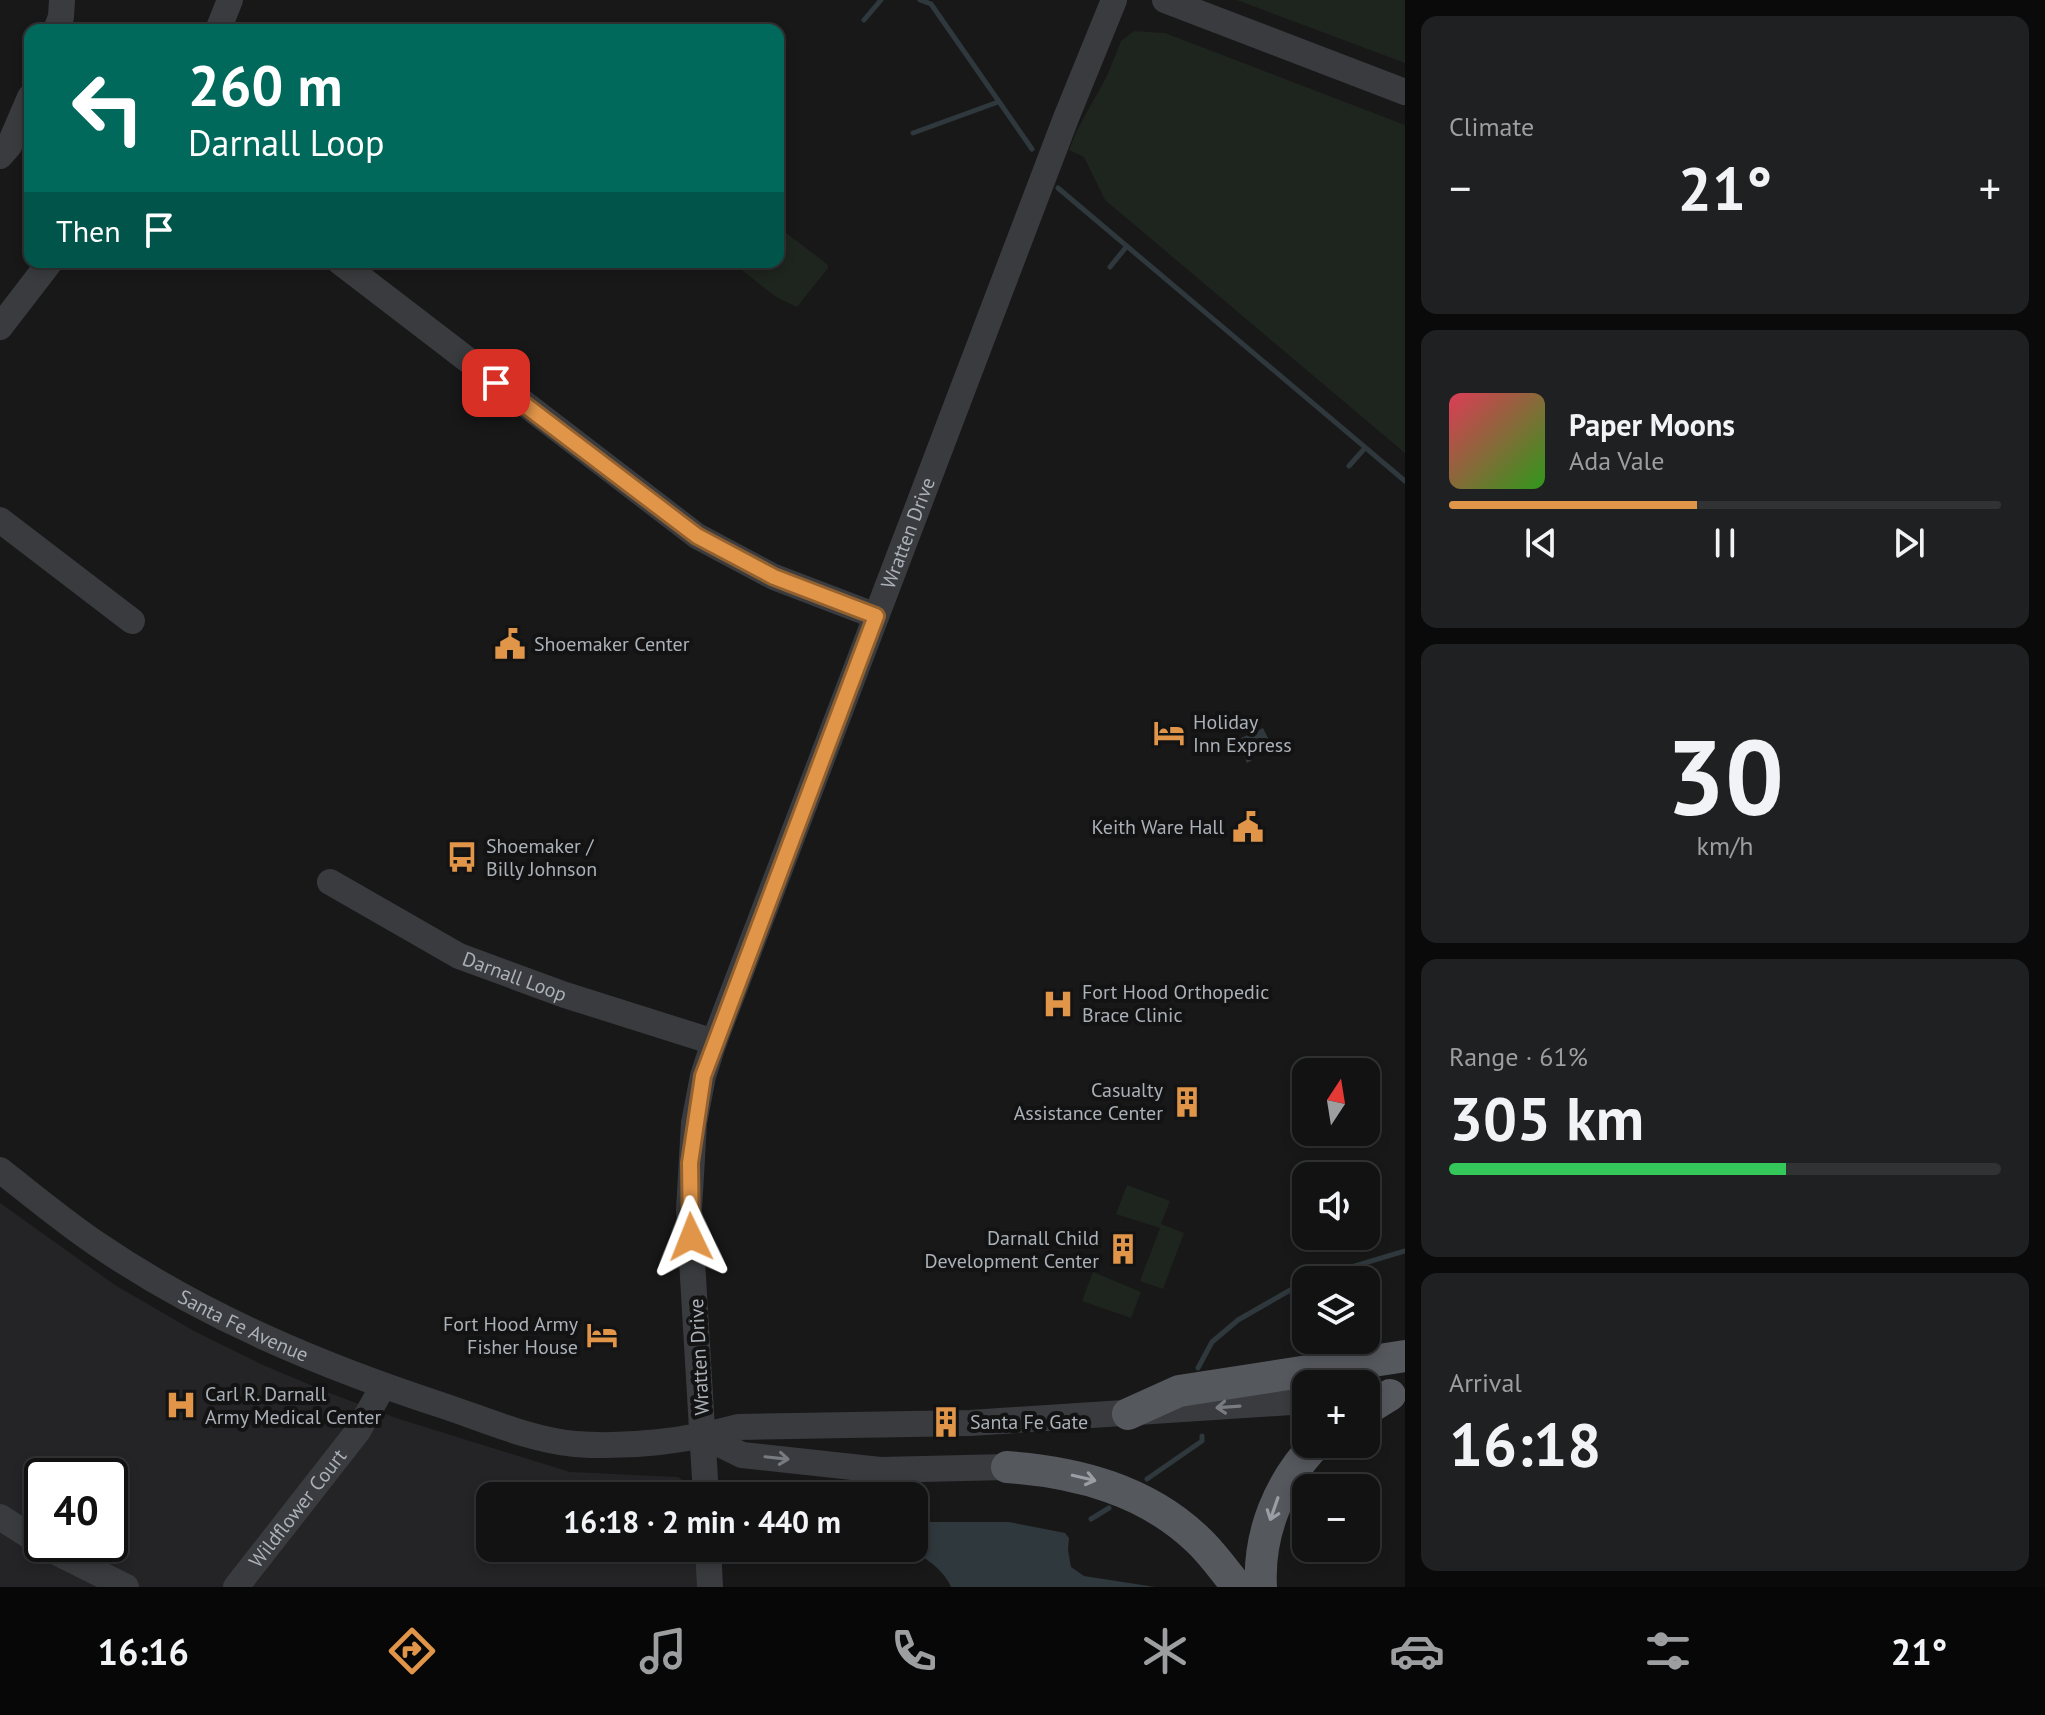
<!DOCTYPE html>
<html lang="en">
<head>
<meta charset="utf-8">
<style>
	:root { --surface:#121213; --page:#1f2021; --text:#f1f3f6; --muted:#9c9ea0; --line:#313233; --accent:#e09549 }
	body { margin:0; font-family:"PT Sans",sans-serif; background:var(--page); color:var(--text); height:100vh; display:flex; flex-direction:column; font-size:30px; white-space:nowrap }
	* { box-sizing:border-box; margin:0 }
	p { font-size:26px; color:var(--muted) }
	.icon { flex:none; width:44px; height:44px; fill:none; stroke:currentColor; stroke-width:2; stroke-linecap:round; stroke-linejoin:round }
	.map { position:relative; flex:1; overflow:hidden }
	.drawer { display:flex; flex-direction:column; gap:16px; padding:16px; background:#0a0a0a; width:640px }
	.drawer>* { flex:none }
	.guide { position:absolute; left:24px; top:24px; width:760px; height:244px; border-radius:16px; box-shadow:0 4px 12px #0003,0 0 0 2px var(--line); background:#00695c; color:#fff; overflow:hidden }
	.needle { width:52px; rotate:12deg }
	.fabs { position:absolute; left:1292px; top:1058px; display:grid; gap:16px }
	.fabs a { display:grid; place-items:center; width:88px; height:88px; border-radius:16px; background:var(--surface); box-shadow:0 4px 12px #0003,0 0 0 2px var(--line); font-size:40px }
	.speed { position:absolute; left:24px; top:1458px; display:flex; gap:16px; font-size:40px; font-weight:700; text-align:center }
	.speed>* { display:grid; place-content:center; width:104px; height:104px; border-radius:50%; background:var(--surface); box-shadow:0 4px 12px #0003,0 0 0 2px var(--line); line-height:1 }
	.speed .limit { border:4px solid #111; border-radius:12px; background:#fff; color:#111 }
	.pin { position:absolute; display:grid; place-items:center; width:68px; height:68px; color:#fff; margin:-34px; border-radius:16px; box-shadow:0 4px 12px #0006 }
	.me { position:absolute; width:88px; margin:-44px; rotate:358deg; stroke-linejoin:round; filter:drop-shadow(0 0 6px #0008) }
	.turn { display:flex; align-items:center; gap:28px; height:168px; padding:0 32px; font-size:36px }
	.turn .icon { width:104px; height:104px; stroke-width:2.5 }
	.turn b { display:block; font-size:56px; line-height:68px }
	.then { display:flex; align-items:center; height:76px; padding:0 32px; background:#0003; gap:16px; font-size:30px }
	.big { font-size:60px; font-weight:700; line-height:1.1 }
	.drawer .tile { flex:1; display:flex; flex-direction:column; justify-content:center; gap:12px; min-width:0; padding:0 28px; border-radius:16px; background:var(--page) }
	.drawer .dial { align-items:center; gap:0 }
	.dial b { font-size:104px; line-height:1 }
	.song { display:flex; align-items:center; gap:24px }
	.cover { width:96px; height:96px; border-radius:12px; background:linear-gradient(135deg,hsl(350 70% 55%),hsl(110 70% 35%)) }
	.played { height:8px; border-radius:4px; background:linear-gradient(90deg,var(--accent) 45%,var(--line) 45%) }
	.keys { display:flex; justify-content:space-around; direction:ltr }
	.heat { display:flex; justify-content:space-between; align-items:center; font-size:44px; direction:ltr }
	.charge { height:12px; border-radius:6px; background:linear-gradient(90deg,#34c759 61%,var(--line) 0) }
	.trip { position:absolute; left:476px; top:1482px; width:452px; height:80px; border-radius:16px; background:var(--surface); box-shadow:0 4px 12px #0003,0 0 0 2px var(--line); font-weight:700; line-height:80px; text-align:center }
	.menu { display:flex; height:128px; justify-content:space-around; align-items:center; background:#070708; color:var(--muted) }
	.menu .icon { width:56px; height:56px }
	.menu .on { color:var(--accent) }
	.menu b { font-size:36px; color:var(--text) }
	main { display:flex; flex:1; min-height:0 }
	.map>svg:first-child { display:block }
	.built { fill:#242426; fill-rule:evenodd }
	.green { fill:#1e241e }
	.water { fill:#2f383c }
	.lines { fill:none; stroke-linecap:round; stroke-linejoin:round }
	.stream { stroke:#2f383c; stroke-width:5 }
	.minor { stroke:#393b3e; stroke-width:26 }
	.major { stroke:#55585d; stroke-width:32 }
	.oneway { stroke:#787c81 }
	.oneway2 { stroke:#9a9fa6 }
	.route-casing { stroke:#92612f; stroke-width:20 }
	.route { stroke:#e09549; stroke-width:14 }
	.labels { text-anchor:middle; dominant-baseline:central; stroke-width:8; stroke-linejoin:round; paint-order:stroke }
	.street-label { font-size:20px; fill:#abb1b8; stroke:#131314 }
	.poi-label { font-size:20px; fill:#abb1b8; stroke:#131314; text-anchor:start }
</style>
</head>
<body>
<main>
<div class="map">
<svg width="1405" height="1587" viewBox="0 0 1405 1587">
	<rect width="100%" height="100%" fill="#181819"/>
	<path class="built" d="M0 1203 115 1285 194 1331 263 1365 327 1392 396 1418 570 1472 678 1477 691 1485 695 1496H490V1548H698L701 1587H0ZM42 1476H110V1544H42Z"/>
	<path class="green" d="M1237 0H1405V63Z
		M1134 31 1165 33 1405 125V453L1105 200 1084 157 1069 150 1077 130 1107 76 1121 41Z
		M778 227 827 264 828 268 797 307 776 297 743 271 746 262H778Z
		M1127 1185 1170 1201 1161 1224 1184 1233 1163 1289 1140 1281 1160 1228 1116 1214Z
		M1093 1272 1141 1292 1131 1318 1082 1301Z"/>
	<path class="water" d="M1263 728 1271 744 1250 754 1252 760 1247 763 1237 740Z
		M914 1522H1009L1065 1533 1069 1538 1068 1550 1071 1567 1084 1576 1155 1587H951C944 1569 917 1549 898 1548H914Z
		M759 1548H847L825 1553 768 1555Z"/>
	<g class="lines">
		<path class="stream" d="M920 0 931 4 1032 149
			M864 20 881 0
			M913 133 998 102
			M1058 188 1405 481
			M1110 267 1127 246
			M1349 466 1365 448
			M1308 1280 1405 1251
			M1198 1368 1212 1342 1238 1320 1306 1281
			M1147 1479 1202 1441V1436
			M1091 1519 1109 1508"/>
		<g class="minor">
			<path d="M1165 0 1405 92"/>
			<path d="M56 30 61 17 62 0"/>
			<path d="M218 30 230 0"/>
			<path d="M0 156 9 146 30 97"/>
			<path d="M340 262 697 536 774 577 876 616"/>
			<path d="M0 327 50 262"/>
			<path d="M0 520 132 621"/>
			<path id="s1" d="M330 882 459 956 565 995 714 1042"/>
			<path id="s2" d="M0 1170C32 1195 63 1221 97 1244 204 1317 324 1367 447 1407 488 1421 532 1440 575 1444 628 1448 687 1441 738 1427L970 1423 1306 1401"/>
			<path d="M703 1436 742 1455 880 1470 1007 1467"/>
			<path id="s3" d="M706 1496 689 1210 694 1123 703 1076 714 1042 1066 118 1114 0"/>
			<path d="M0 1517 50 1549 126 1587"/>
			<path d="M708 1548 710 1587"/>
			<path id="s4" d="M236 1587 358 1431 383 1386"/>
		</g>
		<path class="major" d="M1366 1410 1390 1395
			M1128 1414 1179 1391 1405 1356
			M1007 1467C1077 1472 1146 1490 1198 1540 1213 1554 1225 1572 1238 1587
			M1261 1587C1258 1534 1279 1482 1316 1444"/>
	</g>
	<defs><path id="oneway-shaft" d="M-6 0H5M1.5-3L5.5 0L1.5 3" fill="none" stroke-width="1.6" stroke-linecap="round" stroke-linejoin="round" transform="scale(2)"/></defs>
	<g class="oneway">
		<use href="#oneway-shaft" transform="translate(1228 1407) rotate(176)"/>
		<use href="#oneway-shaft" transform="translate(777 1458) rotate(6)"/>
	</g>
	<g class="oneway2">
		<use href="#oneway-shaft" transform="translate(1084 1478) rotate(13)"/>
		<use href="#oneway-shaft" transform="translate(1274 1509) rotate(109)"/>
	</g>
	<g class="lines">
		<defs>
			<path id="route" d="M496 383 697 536 774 577 876 616 703 1076 690 1163 691 1237"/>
		</defs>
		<use href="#route" class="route-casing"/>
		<use href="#route" class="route"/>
	</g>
	<defs>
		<symbol id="civic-bare" viewBox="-9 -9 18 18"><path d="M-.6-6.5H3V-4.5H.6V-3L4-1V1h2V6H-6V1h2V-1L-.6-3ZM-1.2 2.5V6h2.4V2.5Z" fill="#e09549" stroke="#131314" stroke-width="2.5" paint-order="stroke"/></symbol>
		<symbol id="hotel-bare" viewBox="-9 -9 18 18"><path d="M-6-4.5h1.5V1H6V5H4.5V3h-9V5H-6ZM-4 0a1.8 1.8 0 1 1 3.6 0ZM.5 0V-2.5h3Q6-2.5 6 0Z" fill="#e09549" stroke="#131314" stroke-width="2.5" paint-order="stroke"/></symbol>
		<symbol id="bus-bare" viewBox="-9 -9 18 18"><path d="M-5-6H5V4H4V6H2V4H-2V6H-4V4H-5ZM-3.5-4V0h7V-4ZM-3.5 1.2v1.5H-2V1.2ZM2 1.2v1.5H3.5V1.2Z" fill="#e09549" stroke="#131314" stroke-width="2.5" paint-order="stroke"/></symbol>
		<symbol id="hospital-bare" viewBox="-9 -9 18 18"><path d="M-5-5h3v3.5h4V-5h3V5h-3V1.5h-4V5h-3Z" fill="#e09549" stroke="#131314" stroke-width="2.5" paint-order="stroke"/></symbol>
		<symbol id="building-bare" viewBox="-9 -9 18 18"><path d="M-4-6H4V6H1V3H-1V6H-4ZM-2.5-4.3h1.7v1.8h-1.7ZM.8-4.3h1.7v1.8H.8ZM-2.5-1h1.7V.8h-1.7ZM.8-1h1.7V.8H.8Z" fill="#e09549" stroke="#131314" stroke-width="2.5" paint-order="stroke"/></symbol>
	</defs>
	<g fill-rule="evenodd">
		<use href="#civic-bare" x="488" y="622" width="44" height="44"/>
		<use href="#hotel-bare" x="1147" y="711" width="44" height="44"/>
		<use href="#civic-bare" x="1226" y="805" width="44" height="44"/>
		<use href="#bus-bare" x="440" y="835" width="44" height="44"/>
		<use href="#hospital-bare" x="1036" y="982" width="44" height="44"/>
		<use href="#building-bare" x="1165" y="1080" width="44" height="44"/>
		<use href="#building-bare" x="1101" y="1227" width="44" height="44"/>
		<use href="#hotel-bare" x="580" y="1313" width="44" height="44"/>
		<use href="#hospital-bare" x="159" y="1383" width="44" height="44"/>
		<use href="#building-bare" x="924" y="1400" width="44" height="44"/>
	</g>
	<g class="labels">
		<g class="street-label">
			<text stroke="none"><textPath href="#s3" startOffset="1002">Wratten Drive</textPath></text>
			<text stroke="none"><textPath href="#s1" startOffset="208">Darnall Loop</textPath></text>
			<text stroke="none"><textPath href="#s2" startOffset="290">Santa Fe Avenue</textPath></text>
			<text transform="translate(699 1357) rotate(-93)">Wratten Drive</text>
			<text stroke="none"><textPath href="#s4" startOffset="100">Wildflower Court</textPath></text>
		</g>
		<g class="poi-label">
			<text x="534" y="644">Shoemaker Center</text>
			<text x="1193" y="722">Holiday<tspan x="1193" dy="23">Inn Express</tspan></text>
			<text x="1224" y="827" text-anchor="end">Keith Ware Hall</text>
			<text x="486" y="846">Shoemaker /<tspan x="486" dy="23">Billy Johnson</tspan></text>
			<text x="1082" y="992">Fort Hood Orthopedic<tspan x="1082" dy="23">Brace Clinic</tspan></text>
			<text x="1163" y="1090" text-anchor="end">Casualty<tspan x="1163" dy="23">Assistance Center</tspan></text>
			<text x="1099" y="1238" text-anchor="end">Darnall Child<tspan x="1099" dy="23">Development Center</tspan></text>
			<text x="578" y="1324" text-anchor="end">Fort Hood Army<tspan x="578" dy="23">Fisher House</tspan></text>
			<text x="205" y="1394">Carl R. Darnall<tspan x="205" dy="23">Army Medical Center</tspan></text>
			<text x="970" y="1422">Santa Fe Gate</text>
		</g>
	</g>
</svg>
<div class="fabs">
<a><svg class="needle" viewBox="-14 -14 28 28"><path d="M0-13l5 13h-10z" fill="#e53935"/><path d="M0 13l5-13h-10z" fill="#9c9ea0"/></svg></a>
<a><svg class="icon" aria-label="sound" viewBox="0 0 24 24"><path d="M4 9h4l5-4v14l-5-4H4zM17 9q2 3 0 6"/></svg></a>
<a><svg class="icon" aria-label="layers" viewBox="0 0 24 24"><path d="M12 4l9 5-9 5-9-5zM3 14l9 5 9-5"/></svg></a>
<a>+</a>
<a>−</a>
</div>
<div class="speed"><div class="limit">40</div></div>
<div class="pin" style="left:496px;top:383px;background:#d93025"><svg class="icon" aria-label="arrive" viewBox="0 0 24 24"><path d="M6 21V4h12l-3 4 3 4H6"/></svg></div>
<svg class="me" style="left:691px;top:1237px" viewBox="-20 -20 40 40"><path d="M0-17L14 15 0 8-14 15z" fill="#e09549" stroke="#fff" stroke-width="4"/></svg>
<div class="trip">16:18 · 2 min · 440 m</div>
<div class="guide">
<div class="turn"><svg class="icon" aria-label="left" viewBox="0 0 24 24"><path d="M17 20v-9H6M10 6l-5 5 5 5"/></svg><div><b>260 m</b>Darnall Loop</div></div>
<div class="then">Then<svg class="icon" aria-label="arrive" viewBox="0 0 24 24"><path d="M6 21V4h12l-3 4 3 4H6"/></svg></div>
</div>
</div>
<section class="drawer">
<div class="tile"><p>Climate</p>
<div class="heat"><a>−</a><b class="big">21°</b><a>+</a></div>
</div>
<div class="tile">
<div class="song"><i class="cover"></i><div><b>Paper Moons</b><p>Ada Vale</p></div></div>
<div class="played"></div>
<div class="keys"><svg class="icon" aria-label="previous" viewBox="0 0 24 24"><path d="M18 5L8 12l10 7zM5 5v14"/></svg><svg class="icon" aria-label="pause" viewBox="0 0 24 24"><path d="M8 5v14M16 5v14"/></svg><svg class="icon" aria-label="next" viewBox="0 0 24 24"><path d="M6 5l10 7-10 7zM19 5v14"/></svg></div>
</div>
<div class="tile dial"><b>30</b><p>km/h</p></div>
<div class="tile"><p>Range · 61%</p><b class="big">305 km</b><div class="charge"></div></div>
<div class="tile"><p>Arrival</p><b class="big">16:18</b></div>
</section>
</main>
<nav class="menu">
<b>16:16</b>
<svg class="icon on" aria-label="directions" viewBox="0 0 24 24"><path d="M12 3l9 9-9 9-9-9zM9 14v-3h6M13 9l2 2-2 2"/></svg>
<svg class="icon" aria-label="music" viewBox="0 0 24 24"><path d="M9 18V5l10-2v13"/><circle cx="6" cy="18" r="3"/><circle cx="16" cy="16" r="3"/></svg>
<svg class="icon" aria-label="phone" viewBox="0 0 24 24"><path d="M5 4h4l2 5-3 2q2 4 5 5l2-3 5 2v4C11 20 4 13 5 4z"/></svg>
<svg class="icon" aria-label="climate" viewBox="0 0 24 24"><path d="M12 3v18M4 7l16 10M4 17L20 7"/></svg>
<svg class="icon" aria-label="car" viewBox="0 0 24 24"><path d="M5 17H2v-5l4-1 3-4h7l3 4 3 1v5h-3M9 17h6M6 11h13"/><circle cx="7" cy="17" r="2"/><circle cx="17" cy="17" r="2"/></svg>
<svg class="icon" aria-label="filters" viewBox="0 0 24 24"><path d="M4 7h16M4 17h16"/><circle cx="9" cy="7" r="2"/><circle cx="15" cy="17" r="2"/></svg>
<b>21°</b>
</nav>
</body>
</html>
